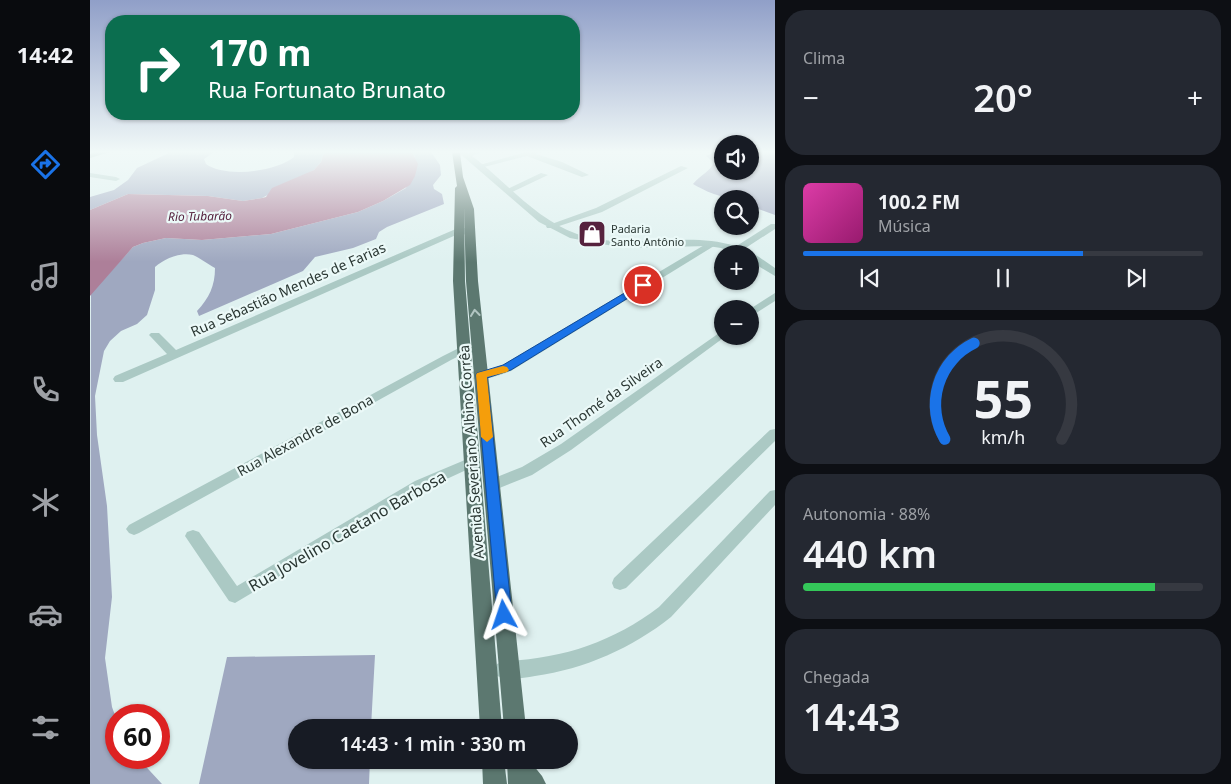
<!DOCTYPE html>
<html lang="pt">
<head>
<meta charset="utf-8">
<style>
	:root { --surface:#171b24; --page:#242831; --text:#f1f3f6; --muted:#9ea1a6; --line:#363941; --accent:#1a73e8 }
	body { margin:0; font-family:"Noto Sans",sans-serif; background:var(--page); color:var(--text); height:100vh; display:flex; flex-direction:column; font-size:19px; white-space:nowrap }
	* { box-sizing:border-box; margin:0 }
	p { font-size:16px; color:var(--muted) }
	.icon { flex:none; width:28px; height:28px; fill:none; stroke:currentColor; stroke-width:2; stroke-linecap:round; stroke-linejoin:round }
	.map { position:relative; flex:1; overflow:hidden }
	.side { display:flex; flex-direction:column; gap:10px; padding:10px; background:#0d0f14; width:456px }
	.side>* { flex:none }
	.top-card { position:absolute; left:15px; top:15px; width:475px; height:105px; border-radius:20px; box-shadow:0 1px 4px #0004; background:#0b6e4f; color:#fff; overflow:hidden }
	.controls { position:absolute; left:624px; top:135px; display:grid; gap:10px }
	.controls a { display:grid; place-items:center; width:45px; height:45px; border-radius:50%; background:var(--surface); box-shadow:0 1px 4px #0004; font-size:25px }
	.speed { position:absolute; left:15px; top:704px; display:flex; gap:10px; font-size:25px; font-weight:700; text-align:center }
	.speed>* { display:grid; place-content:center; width:65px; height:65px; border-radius:50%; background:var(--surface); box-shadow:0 1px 4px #0004; line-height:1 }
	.speed .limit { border:8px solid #d22; background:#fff; color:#111 }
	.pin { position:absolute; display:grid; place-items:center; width:42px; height:42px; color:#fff; margin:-21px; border:2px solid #fff; border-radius:50%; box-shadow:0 1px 5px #0007 }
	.me { position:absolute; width:55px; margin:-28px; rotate:355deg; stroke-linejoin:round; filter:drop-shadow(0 0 4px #0008) }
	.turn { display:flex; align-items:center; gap:18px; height:105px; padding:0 20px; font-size:22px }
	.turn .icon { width:65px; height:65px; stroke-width:2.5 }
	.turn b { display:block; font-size:35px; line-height:42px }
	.big { font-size:38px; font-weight:600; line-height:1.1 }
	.side .widget { flex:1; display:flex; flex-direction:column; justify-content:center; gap:8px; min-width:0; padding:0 18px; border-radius:20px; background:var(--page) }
	.side .dial { align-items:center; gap:0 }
	.dial svg { height:130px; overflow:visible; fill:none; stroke:var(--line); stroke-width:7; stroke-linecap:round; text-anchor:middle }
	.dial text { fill:var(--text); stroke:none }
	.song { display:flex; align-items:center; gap:15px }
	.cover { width:60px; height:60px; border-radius:8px; background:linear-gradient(135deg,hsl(320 70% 55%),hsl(320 70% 35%)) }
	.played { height:5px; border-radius:2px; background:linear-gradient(90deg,var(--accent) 70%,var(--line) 70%) }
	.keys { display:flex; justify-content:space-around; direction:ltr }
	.heat { display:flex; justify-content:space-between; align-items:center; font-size:28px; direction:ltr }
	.charge { height:8px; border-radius:4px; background:linear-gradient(90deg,#34c759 88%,var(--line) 0) }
	.trip { position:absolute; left:198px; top:719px; width:290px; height:50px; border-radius:25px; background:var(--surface); box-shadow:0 1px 4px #0004; font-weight:600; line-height:50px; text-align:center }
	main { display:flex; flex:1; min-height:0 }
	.tabs { display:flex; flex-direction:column; width:90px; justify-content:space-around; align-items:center; background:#090b0e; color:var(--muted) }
	.tabs .icon { width:35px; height:35px }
	.tabs .current { color:var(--accent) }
	.tabs b { font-size:22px; color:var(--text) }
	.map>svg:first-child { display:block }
	.green { fill:#9fa8c0 }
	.water { fill:#ad7f99 }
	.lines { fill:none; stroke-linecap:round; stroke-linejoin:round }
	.minor { fill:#abc9c4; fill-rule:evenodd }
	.tertiary { fill:#abc9c4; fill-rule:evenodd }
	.secondary { fill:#7c9c95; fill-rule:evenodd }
	.primary { fill:#5c7870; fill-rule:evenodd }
	.oneway { stroke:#b2c5c2 }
	.route { fill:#1a73e8; stroke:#114b97 }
	.slow { fill:#f59e0b }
	.labels { text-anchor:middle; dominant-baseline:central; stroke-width:4.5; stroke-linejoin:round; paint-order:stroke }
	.far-poi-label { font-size:11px; fill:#2a3733; stroke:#ebf9f8; text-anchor:start }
	.far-water-label { font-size:12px; font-style:italic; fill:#56223e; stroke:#ebf9f8 }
	.street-label { font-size:14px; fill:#2a3733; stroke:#ebf9f8 }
	.near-street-label { font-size:16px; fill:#2a3733; stroke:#ebf9f8 }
</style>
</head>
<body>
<main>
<nav class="tabs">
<b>14:42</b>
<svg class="icon current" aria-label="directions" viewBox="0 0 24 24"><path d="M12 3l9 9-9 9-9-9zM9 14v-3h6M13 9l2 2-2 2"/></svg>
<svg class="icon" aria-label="music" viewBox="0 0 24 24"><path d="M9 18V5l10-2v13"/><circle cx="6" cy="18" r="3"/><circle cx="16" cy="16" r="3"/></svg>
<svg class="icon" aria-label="phone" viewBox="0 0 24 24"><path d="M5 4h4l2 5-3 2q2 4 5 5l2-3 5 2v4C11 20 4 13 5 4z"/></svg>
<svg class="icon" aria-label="climate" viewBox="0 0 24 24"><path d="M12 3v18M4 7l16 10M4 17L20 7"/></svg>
<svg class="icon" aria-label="car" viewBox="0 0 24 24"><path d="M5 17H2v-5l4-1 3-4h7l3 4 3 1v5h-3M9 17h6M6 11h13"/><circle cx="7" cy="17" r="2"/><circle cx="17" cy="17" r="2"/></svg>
<svg class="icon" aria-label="filters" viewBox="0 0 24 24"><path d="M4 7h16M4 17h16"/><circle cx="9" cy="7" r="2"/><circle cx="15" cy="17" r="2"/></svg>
</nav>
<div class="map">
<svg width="685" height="784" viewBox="0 0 685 784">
	<rect width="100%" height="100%" fill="#dff1f0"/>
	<path class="green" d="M81 152H124L114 159 116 164C135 178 186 172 204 157V152H234L231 162 224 170 172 198 153 201 118 196 38 194 0 210V197L24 190 38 180 47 168Z
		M322 152H341L350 165 351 175 343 185 344 189 352 194 354 204 297 227 289 232 286 239 263 248 225 257 213 271 109 316 107 311C119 298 125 286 125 268 118 264 110 258 103 255 90 252 74 259 65 267V290L57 315 47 324 31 331 20 341 14 351 5 396 7 435 17 506 22 597 15 658 22 707 26 718V758H48L72 784H0L1 293 43 247 53 243 76 238 112 240 181 234 268 212 293 201 316 188 325 157Z
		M624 152H632V171H660V152H685V215L660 206V199C636 199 624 196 603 184 610 175 620 172 624 162L616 156Z
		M285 655 281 727 206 728V760H280L279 784H109L137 657Z"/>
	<path class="water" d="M234 152H322L328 164 325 176 320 185 293 201 268 212 181 234 112 240 76 238 53 243 43 247 0 296V210L38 194 118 196 153 201 172 198 176 197 182 188 224 170 231 162Z"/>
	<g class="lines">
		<path class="minor" d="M381 152H392L377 158 373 156Z
			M436 152H449L446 154 472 162 499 175 492 177 437 156 390 168 386 166Z
			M591 166 598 168 512 212 463 228H457L456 226 506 208Z
			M0 173 26 177 30 179 26 181 0 177Z
			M451 173 458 175 420 193 413 191Z
			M681 224H685V229L651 251H645V247Z
			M368 228H380L385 231 380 234 366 235 33 382H25L23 379 25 376 77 354 61 337 59 335 61 333H69L86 350Z
			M621 241 626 244 624 246 421 371C410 375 387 385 377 375L379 372 400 370 413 365Z
			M685 293V301L660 317V309Z
			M632 331V336H636L481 450 442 475 407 489 402 490 397 489 395 485 397 481 432 467 471 444Z
			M389 346 393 347 395 349 393 351 375 353 361 360 49 533 44 535 39 533 36 529 39 525 353 356 369 348Z
			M685 429V441L536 588 530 590 524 588 522 583 524 578 680 430Z
			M382 457 387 459 389 462 387 465 335 489 145 603 139 601 95 536 97 532 103 530 109 532 147 586 325 481Z
			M685 490V505L581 617C542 648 495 669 445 676 433 678 419 681 407 676L405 670 407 664 414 661C472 659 523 642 569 607L680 491Z"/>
		<path class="tertiary" d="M368 152H377C414 179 443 218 487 234 541 252 594 230 645 246 660 250 672 259 685 268V276L660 261V254H647L631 248 618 246 534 248 480 238 449 222Z"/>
		<path class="secondary" d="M6 152H20L0 158V154Z"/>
		<path class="primary" d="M362 152H370L373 177 384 209 388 281 436 728H414L376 281 374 207 375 281 412 728H390L363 281 365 188 367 186Z
			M392 760H414L417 784H393Z
			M417 760H439L452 776 456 784H418Z"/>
	</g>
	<defs><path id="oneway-chevron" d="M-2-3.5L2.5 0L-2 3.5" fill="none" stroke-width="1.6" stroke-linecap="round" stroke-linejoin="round" transform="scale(1.25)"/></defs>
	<use class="oneway" href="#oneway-chevron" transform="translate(385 313) rotate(-96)"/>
	<linearGradient id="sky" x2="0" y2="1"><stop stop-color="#909fc8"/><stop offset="0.58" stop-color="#f1f9f8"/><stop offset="1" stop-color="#f1f9f8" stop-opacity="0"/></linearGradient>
	<rect width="685" height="262" fill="url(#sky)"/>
	<path class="route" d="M553 282 556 283V287L421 370 397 378 422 615 420 620 414 622 409 620 407 615 386 375 387 373 413 365Z"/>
	<path class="slow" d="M413 366 417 367 419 370 417 372 397 377 403 437 397 442 391 437 386 375 387 373Z"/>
	<defs>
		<symbol id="shop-square" viewBox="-11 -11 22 22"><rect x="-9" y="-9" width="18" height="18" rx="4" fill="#56223e" stroke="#ebf9f8"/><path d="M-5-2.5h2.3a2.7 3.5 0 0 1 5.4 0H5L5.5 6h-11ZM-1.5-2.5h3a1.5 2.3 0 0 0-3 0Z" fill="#fff"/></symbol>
	</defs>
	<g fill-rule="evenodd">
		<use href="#shop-square" x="486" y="218" width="32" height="32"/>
	</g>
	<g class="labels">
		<g class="far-poi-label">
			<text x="521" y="228">Padaria<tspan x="521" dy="13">Santo Antônio</tspan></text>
		</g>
		<g class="far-water-label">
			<text transform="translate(110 216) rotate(-1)">Rio Tubarão</text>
		</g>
		<g class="street-label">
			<text transform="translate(198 289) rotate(-24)">Rua Sebastião Mendes de Farias</text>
			<text transform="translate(511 402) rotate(-35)">Rua Thomé da Silveira</text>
			<text transform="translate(215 435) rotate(-29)">Rua Alexandre de Bona</text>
			<text transform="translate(381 452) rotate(-94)">Avenida Severiano Albino Corrêa</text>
		</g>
		<g class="near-street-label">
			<text transform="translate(257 531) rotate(-30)">Rua Jovelino Caetano Barbosa</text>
		</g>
	</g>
</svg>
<div class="controls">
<a><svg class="icon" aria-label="sound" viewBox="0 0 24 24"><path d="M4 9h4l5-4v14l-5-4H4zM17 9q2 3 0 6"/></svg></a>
<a><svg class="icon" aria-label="search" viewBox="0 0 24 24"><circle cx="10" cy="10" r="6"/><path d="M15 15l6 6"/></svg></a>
<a>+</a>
<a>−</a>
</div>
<div class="speed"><div class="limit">60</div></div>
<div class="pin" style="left:553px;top:285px;background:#d93025"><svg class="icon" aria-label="arrive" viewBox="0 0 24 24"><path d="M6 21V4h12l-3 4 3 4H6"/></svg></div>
<svg class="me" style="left:414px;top:615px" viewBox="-20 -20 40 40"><path d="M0-17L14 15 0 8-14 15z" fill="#1a73e8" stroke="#fff" stroke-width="4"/></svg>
<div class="trip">14:43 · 1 min · 330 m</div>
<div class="top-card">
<div class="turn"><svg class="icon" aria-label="right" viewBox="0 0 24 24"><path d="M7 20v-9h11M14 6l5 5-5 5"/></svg><div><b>170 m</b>Rua Fortunato Brunato</div></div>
</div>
</div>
<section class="side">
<div class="widget"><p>Clima</p>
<div class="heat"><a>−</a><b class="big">20°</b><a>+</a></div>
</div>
<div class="widget">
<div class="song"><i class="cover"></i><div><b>100.2 FM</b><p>Música</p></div></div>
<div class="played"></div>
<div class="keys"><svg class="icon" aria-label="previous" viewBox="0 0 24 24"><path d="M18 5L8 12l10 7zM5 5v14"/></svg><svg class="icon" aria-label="pause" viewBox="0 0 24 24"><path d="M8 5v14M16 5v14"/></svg><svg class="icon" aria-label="next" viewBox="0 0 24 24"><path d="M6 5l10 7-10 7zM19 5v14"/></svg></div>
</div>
<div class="widget dial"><svg viewBox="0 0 100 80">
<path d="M14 69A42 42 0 1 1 86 69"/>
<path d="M14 69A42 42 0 0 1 32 10" stroke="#1a73e8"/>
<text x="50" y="56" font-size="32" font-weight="700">55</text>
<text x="50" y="72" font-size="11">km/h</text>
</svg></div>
<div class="widget"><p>Autonomia · 88%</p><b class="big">440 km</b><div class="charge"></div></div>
<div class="widget"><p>Chegada</p><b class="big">14:43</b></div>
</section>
</main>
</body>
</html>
